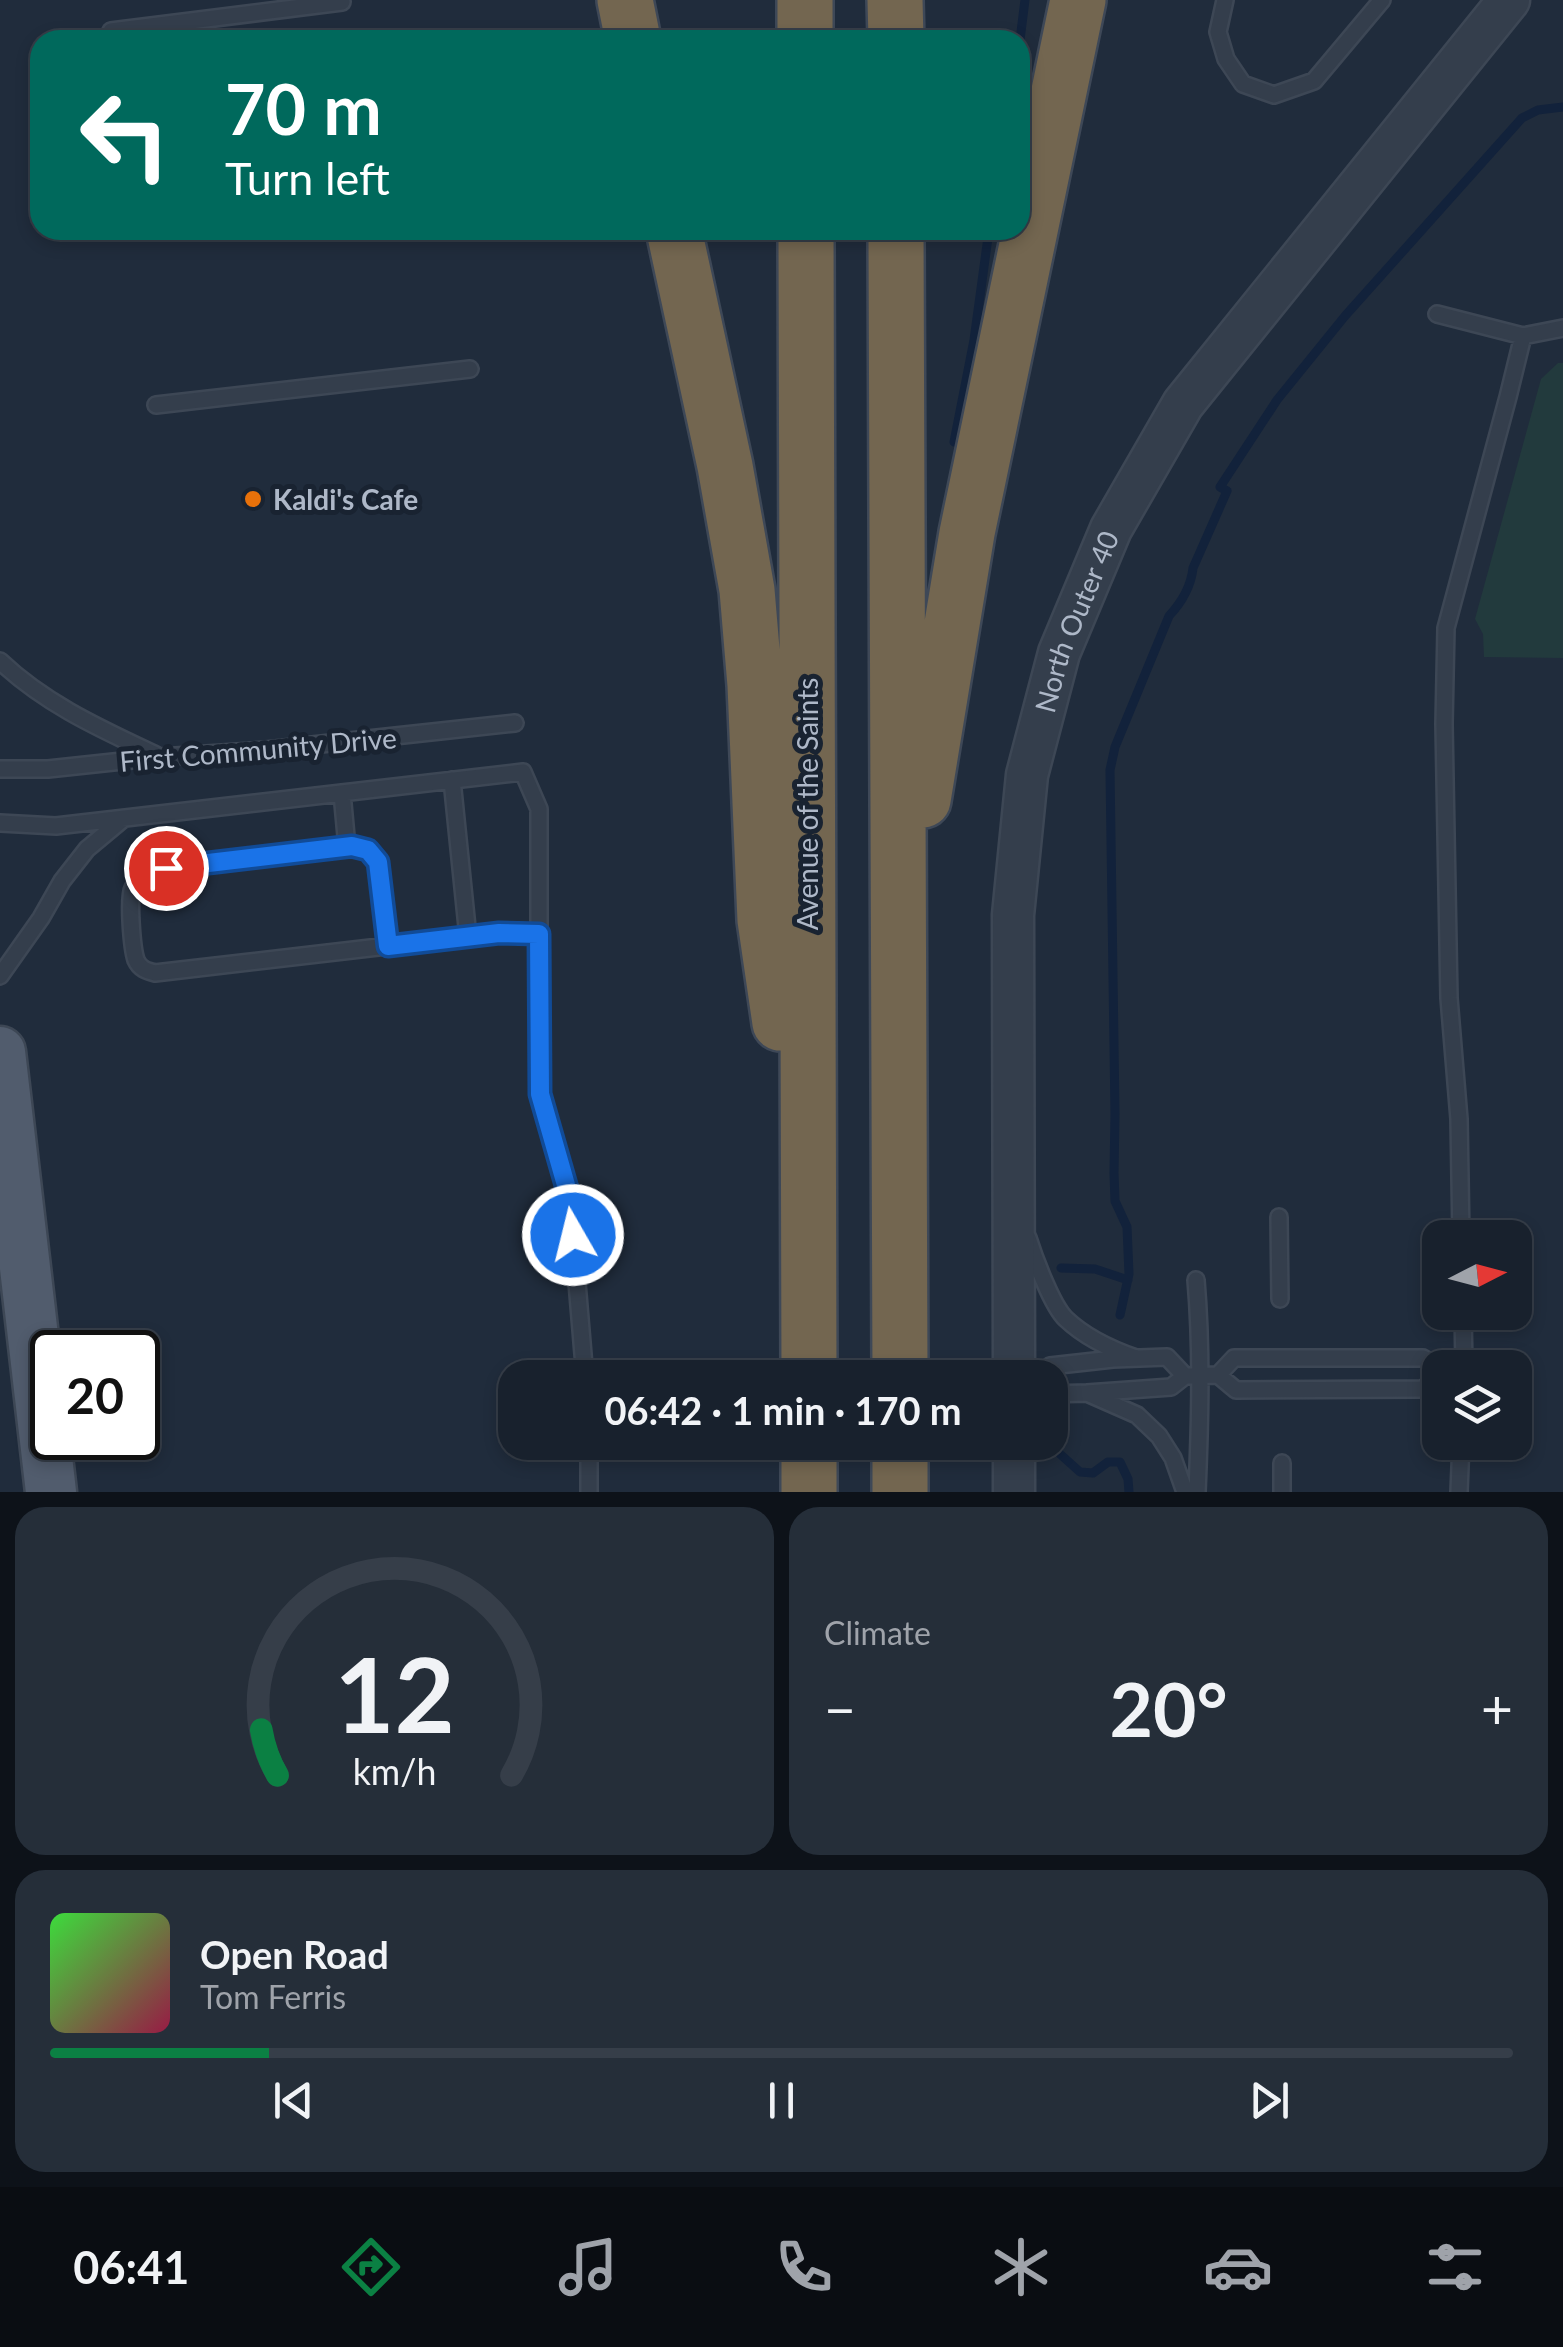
<!DOCTYPE html>
<html lang="en">
<head>
<meta charset="utf-8">
<style>
	:root { --surface:#18212d; --page:#252e39; --text:#f1f3f6; --muted:#9fa3aa; --line:#363e49; --accent:#0b8043 }
	body { margin:0; font-family:Lato,sans-serif; background:var(--page); color:var(--text); height:100vh; display:flex; flex-direction:column; font-size:38px; white-space:nowrap }
	* { box-sizing:border-box; margin:0 }
	p { font-size:32px; color:var(--muted) }
	.icon { flex:none; width:55px; height:55px; fill:none; stroke:currentColor; stroke-width:2; stroke-linecap:round; stroke-linejoin:round }
	.map { position:relative; height:1492px; overflow:hidden }
	.sheet { display:flex; flex-direction:column; gap:15px; padding:15px; background:#0d1219; flex:1 }
	.sheet>* { flex:none }
	.top-card { position:absolute; left:30px; top:30px; width:1000px; height:210px; border-radius:30px; box-shadow:0 5px 15px #0003,0 0 0 2px var(--line); background:#00695c; color:#fff; overflow:hidden }
	.needle { width:65px; rotate:84deg }
	.tools { position:absolute; left:1422px; top:1220px; display:grid; gap:20px }
	.tools a { display:grid; place-items:center; width:110px; height:110px; border-radius:20px; background:var(--surface); box-shadow:0 5px 15px #0003,0 0 0 2px var(--line); font-size:50px }
	.speed { position:absolute; left:30px; top:1330px; display:flex; gap:20px; font-size:50px; font-weight:700; text-align:center }
	.speed>* { display:grid; place-content:center; width:130px; height:130px; border-radius:50%; background:var(--surface); box-shadow:0 5px 15px #0003,0 0 0 2px var(--line); line-height:1 }
	.speed .limit { border:5px solid #111; border-radius:15px; background:#fff; color:#111 }
	.pin { position:absolute; display:grid; place-items:center; width:85px; height:85px; color:#fff; margin:-42px; border:5px solid #fff; border-radius:50%; box-shadow:0 2px 10px #0007 }
	.me { position:absolute; width:110px; margin:-55px; rotate:352deg; stroke-linejoin:round; filter:drop-shadow(0 0 8px #0008) }
	.turn { display:flex; align-items:center; gap:35px; height:210px; padding:0 30px; font-size:45px }
	.turn .icon { width:130px; height:130px; stroke-width:2.5 }
	.turn b { display:block; font-size:70px; line-height:85px }
	.big { font-size:75px; font-weight:700; line-height:1.1 }
	.sheet .tile { flex:1; display:flex; flex-direction:column; justify-content:center; gap:15px; min-width:0; padding:0 35px; border-radius:30px; background:var(--page) }
	.sheet .dial { align-items:center; gap:0 }
	.dial svg { height:260px; overflow:visible; fill:none; stroke:var(--line); stroke-width:7; stroke-linecap:round; text-anchor:middle }
	.dial text { fill:var(--text); stroke:none }
	.song { display:flex; align-items:center; gap:30px }
	.cover { width:120px; height:120px; border-radius:15px; background:linear-gradient(135deg,hsl(120 70% 55%),hsl(340 70% 35%)) }
	.played { height:10px; border-radius:5px; background:linear-gradient(90deg,var(--accent) 15%,var(--line) 15%) }
	.keys { display:flex; justify-content:space-around; direction:ltr }
	.heat { display:flex; justify-content:space-between; align-items:center; font-size:55px; direction:ltr }
	.sheet .tiles { flex:1; display:grid; gap:15px; grid-template-columns:1fr 1fr }
	.tile:last-child { grid-column:span 2 }
	.trip { position:absolute; left:498px; top:1360px; width:570px; height:100px; border-radius:30px; background:var(--surface); box-shadow:0 5px 15px #0003,0 0 0 2px var(--line); font-weight:700; line-height:100px; text-align:center }
	.menu { display:flex; height:160px; justify-content:space-around; align-items:center; background:#0a0d12; color:var(--muted) }
	.menu .icon { width:70px; height:70px }
	.menu .current { color:var(--accent) }
	.menu b { font-size:45px; color:var(--text) }
	.map>svg:first-child { display:block }
	.green { fill:#223a3d }
	.lines { fill:none; stroke-linecap:round; stroke-linejoin:round }
	.stream { stroke:#12223b; stroke-width:9 }
	.service-casing { stroke:#3d4755; stroke-width:20 }
	.tertiary-casing { stroke:#3d4755; stroke-width:45 }
	.primary-casing { stroke:#3d4755; stroke-width:55 }
	.motorway-casing { stroke:#3e4857; stroke-width:60 }
	.service { stroke:#343e4c; stroke-width:15 }
	.tertiary { stroke:#343e4c; stroke-width:40 }
	.primary { stroke:#515c6d; stroke-width:50 }
	.motorway { stroke:#736650; stroke-width:55 }
	.route-casing { stroke:#114b97; stroke-width:25 }
	.route { stroke:#1a73e8; stroke-width:18 }
	.food-dot { fill:#e8710a; stroke:#192331; stroke-width:4 }
	.labels { text-anchor:middle; dominant-baseline:central; stroke-width:10; stroke-linejoin:round; paint-order:stroke }
	.poi-label { font-size:28px; font-weight:bold; fill:#aeb8c8; stroke:#192331; text-anchor:start }
	.street-label { font-size:28px; fill:#aeb8c8; stroke:#192331 }
</style>
</head>
<body>
<div class="map">
<svg width="1563" height="1492" viewBox="0 0 1563 1492">
	<rect width="100%" height="100%" fill="#202c3c"/>
	<path class="green" d="M1558 363H1563V658L1484 657 1483 634 1475 619 1541 379Z"/>
	<g class="lines">
		<path class="stream" d="M1020 40 1025 0
			M954 442 974 340 989 230
			M1061 1268 1095 1269 1128 1280
			M1120 1315 1129 1274 1127 1227 1115 1201 1114 1173 1115 1114 1110 770 1115 747 1169 616C1182 602 1191 587 1193 568L1227 491 1220 487 1277 400 1345 316 1522 118 1538 110 1563 107
			M1060 1454 1080 1472 1093 1473 1108 1462H1120L1128 1479 1129 1492"/>
		<defs>
			<path id="service" d="M1225 0 1218 32 1226 59 1243 84 1274 95 1314 81 1382 0
				M111 31 342 2
				M1437 314 1523 336
				M156 405 470 369
				M0 661C45 704 101 729 156 755
				M0 769H48L160 757 266 750 515 723
				M452 780 468 937
				M342 793 347 847
				M0 823 56 826 523 772 539 809V1094L570 1199 585 1378
				M388 946 378 863 368 851 353 846 166 868C152 871 140 873 133 888 128 898 132 948 136 960 140 969 147 971 155 973L499 933 539 934
				M0 976 41 918 62 881 87 849 123 819
				M1279 1217 1280 1299
				M1028 1238C1034 1257 1052 1306 1066 1319 1086 1338 1110 1349 1136 1358
				M1461 1238 1459 1119 1449 998 1444 724 1446 628 1508 397 1523 336 1563 328
				M1196 1280C1202 1350 1200 1422 1197 1492
				M1463 1312 1464 1368
				M1218 1375 1234 1358H1423L1440 1368
				M1039 1378 1050 1366 1113 1359 1167 1357 1185 1376
				M1087 1393 1171 1387 1185 1376 1218 1375 1236 1390 1422 1389 1440 1378
				M1050 1394 1087 1393 1137 1415 1159 1436 1173 1458 1185 1492
				M589 1442V1492
				M1282 1463V1492
				M1459 1492 1461 1442"/>
			<g id="tertiary">
				<path id="s1" d="M1014 1378 1013 915 1027 775 1059 653 1111 529 1183 404 1509 0"/>
				<path d="M1014 1442V1492"/>
			</g>
			<path id="primary" d="M0 1052 51 1492"/>
			<path id="motorway" d="M625 0 633 40
				M805 0V40
				M895 0 896 40
				M674 230 725 466 747 590 755 685 765 920 780 1023
				M806 230 809 1378
				M896 230 900 1378
				M923 800 967 533 1078 0
				M809 1442V1492
				M900 1442V1492"/>
		</defs>
		<use href="#service" class="service-casing"/>
		<use href="#tertiary" class="tertiary-casing"/>
		<use href="#primary" class="primary-casing"/>
		<use href="#motorway" class="motorway-casing"/>
		<use href="#service" class="service"/>
		<use href="#tertiary" class="tertiary"/>
		<use href="#primary" class="primary"/>
		<use href="#motorway" class="motorway"/>
	</g>
	<g class="lines">
		<defs>
			<path id="route" d="M166 868 352 846 368 850 378 862 388 946 499 933 539 934 540 1094 570 1199 573 1235"/>
		</defs>
		<use href="#route" class="route-casing"/>
		<use href="#route" class="route"/>
	</g>
	<circle class="food-dot" cx="253" cy="499" r="10"/>
	<g class="labels">
		<g class="poi-label">
			<text x="273" y="499">Kaldi's Cafe</text>
		</g>
		<g class="street-label">
			<text stroke="none"><textPath href="#s1" startOffset="765">North Outer 40</textPath></text>
			<text transform="translate(258 749) rotate(-5)">First Community Drive</text>
			<text transform="translate(807 804) rotate(-90)">Avenue of the Saints</text>
		</g>
	</g>
</svg>
<div class="tools">
<a><svg class="needle" viewBox="-14 -14 28 28"><path d="M0-13l5 13h-10z" fill="#e53935"/><path d="M0 13l5-13h-10z" fill="#9fa3aa"/></svg></a>
<a><svg class="icon" aria-label="layers" viewBox="0 0 24 24"><path d="M12 4l9 5-9 5-9-5zM3 14l9 5 9-5"/></svg></a>
</div>
<div class="speed"><div class="limit">20</div></div>
<div class="pin" style="left:166px;top:868px;background:#d93025"><svg class="icon" aria-label="arrive" viewBox="0 0 24 24"><path d="M6 21V4h12l-3 4 3 4H6"/></svg></div>
<svg class="me" style="left:573px;top:1235px" viewBox="-20 -20 40 40"><circle r="17" fill="#1a73e8" stroke="#fff" stroke-width="3"/><path d="M0-11L8 9 0 5-8 9z" fill="#fff"/></svg>
<div class="trip">06:42 · 1 min · 170 m</div>
<div class="top-card">
<div class="turn"><svg class="icon" aria-label="left" viewBox="0 0 24 24"><path d="M17 20v-9H6M10 6l-5 5 5 5"/></svg><div><b>70 m</b>Turn left</div></div>
</div>
</div>
<section class="sheet">
<div class="tiles">
<div class="tile dial"><svg viewBox="0 0 100 80">
<path d="M14 69A42 42 0 1 1 86 69"/>
<path d="M14 69A42 42 0 0 1 9 55" stroke="#0b8043"/>
<text x="50" y="56" font-size="32" font-weight="700">12</text>
<text x="50" y="72" font-size="11">km/h</text>
</svg></div>
<div class="tile"><p>Climate</p>
<div class="heat"><a>−</a><b class="big">20°</b><a>+</a></div>
</div>
<div class="tile">
<div class="song"><i class="cover"></i><div><b>Open Road</b><p>Tom Ferris</p></div></div>
<div class="played"></div>
<div class="keys"><svg class="icon" aria-label="previous" viewBox="0 0 24 24"><path d="M18 5L8 12l10 7zM5 5v14"/></svg><svg class="icon" aria-label="pause" viewBox="0 0 24 24"><path d="M8 5v14M16 5v14"/></svg><svg class="icon" aria-label="next" viewBox="0 0 24 24"><path d="M6 5l10 7-10 7zM19 5v14"/></svg></div>
</div>
</div>
</section>
<nav class="menu">
<b>06:41</b>
<svg class="icon current" aria-label="directions" viewBox="0 0 24 24"><path d="M12 3l9 9-9 9-9-9zM9 14v-3h6M13 9l2 2-2 2"/></svg>
<svg class="icon" aria-label="music" viewBox="0 0 24 24"><path d="M9 18V5l10-2v13"/><circle cx="6" cy="18" r="3"/><circle cx="16" cy="16" r="3"/></svg>
<svg class="icon" aria-label="phone" viewBox="0 0 24 24"><path d="M5 4h4l2 5-3 2q2 4 5 5l2-3 5 2v4C11 20 4 13 5 4z"/></svg>
<svg class="icon" aria-label="climate" viewBox="0 0 24 24"><path d="M12 3v18M4 7l16 10M4 17L20 7"/></svg>
<svg class="icon" aria-label="car" viewBox="0 0 24 24"><path d="M5 17H2v-5l4-1 3-4h7l3 4 3 1v5h-3M9 17h6M6 11h13"/><circle cx="7" cy="17" r="2"/><circle cx="17" cy="17" r="2"/></svg>
<svg class="icon" aria-label="filters" viewBox="0 0 24 24"><path d="M4 7h16M4 17h16"/><circle cx="9" cy="7" r="2"/><circle cx="15" cy="17" r="2"/></svg>
</nav>
</body>
</html>
